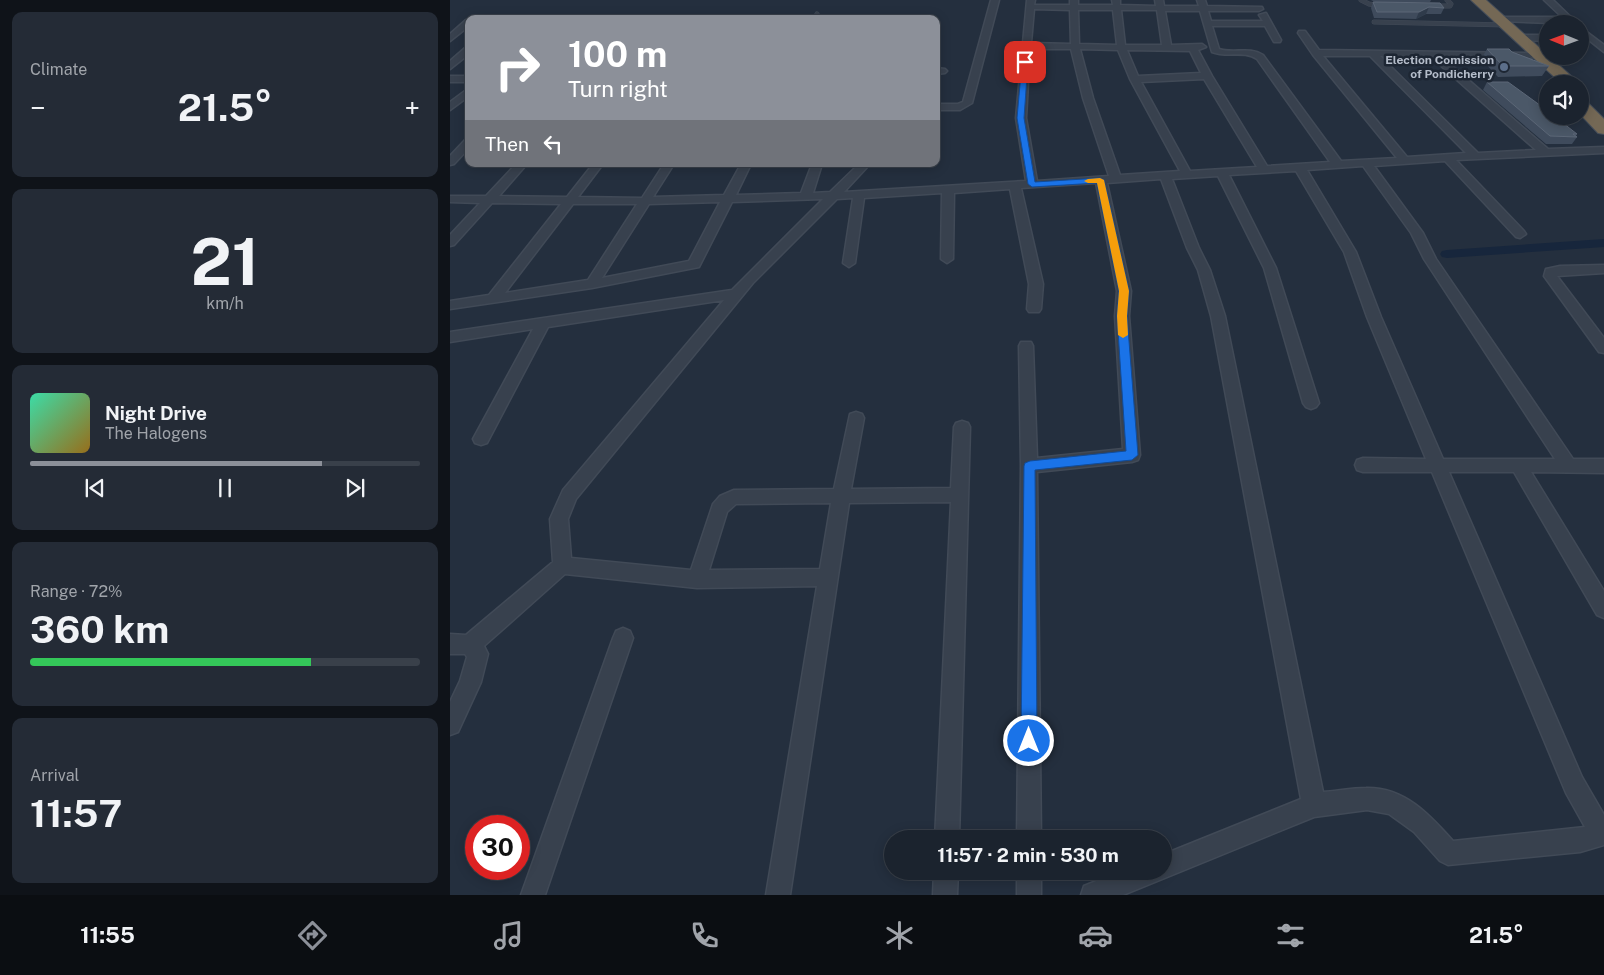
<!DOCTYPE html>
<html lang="en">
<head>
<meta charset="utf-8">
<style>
	:root { --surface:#1b232e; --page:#242b36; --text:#f1f3f6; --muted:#a0a4aa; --line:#39404a; --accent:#8c9099 }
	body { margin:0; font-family:"Public Sans",sans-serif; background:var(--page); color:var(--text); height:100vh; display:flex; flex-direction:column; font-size:19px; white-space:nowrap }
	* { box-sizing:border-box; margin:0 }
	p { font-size:16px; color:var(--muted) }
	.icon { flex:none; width:28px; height:28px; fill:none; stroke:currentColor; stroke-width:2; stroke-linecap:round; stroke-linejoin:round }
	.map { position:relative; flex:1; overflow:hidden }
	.panel { display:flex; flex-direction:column; gap:12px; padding:12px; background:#0f1319; width:450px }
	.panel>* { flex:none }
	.banner { position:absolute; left:15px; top:15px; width:475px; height:152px; border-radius:10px; box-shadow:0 2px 12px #0003,0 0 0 1px var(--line); background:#8c9099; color:#fff; overflow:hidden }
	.needle { width:32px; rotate:271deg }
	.controls { position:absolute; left:1089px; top:15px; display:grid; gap:10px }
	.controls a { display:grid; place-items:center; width:50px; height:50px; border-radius:50%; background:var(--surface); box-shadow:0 2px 12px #0003,0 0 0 1px var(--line); font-size:25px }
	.speed { position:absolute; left:15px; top:815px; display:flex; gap:10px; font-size:25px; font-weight:700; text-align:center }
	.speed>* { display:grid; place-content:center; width:65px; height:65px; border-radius:50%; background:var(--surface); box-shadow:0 2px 12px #0003,0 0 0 1px var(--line); line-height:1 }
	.speed .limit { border:8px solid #d22; background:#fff; color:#111 }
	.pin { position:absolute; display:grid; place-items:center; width:42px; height:42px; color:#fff; margin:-21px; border-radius:10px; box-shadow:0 2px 8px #0006 }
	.me { position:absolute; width:55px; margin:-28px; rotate:0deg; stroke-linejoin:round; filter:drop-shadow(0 0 4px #0008) }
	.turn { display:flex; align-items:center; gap:18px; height:105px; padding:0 20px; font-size:22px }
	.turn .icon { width:65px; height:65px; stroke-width:2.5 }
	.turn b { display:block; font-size:35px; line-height:42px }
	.then { display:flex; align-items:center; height:48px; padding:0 20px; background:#0003; gap:10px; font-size:19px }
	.big { font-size:38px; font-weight:700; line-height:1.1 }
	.panel .card { flex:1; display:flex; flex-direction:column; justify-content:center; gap:8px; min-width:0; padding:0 18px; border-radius:10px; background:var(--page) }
	.panel .dial { align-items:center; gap:0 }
	.dial b { font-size:65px; line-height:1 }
	.song { display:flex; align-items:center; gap:15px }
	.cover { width:60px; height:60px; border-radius:8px; background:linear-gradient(135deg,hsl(160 70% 55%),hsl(40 70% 35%)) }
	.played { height:5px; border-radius:2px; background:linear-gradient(90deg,var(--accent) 75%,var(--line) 75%) }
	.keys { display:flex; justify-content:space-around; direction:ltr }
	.heat { display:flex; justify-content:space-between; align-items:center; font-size:28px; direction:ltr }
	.charge { height:8px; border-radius:4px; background:linear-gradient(90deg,#34c759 72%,var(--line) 0) }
	.trip { position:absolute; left:434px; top:830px; width:288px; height:50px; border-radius:25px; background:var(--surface); box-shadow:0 2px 12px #0003,0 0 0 1px var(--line); font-weight:700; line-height:50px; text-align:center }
	.dock { display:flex; height:80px; justify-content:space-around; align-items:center; background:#0b0e12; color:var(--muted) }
	.dock .icon { width:35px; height:35px }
	.dock .selected { color:var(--accent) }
	.dock b { font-size:22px; color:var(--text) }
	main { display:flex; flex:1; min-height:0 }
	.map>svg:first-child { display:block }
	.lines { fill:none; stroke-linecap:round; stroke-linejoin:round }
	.canal { fill:#17263c; fill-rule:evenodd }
	.lane-casing { stroke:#414a57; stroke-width:5 }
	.street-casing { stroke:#414a57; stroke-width:3 }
	.highway-casing { stroke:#434c59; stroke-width:2 }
	.lane { stroke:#38414e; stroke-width:4 }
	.street { fill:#38414e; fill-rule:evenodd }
	.highway { fill:#746855; fill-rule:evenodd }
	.wall { fill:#3f4b5c }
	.shaded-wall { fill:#2f3b4b }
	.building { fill:#4b5868; stroke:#5c6777 }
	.route { fill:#1a73e8; stroke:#114b97 }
	.slow { fill:#f59e0b }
	.service-dot { fill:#5c6f8a; stroke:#1d2633; stroke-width:2 }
	.labels { text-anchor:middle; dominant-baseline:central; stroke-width:5; stroke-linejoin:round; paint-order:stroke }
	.far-poi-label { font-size:12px; font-weight:bold; fill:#b4bcc9; stroke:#1d2633; text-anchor:end }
</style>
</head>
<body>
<main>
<section class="panel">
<div class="card"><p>Climate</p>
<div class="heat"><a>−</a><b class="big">21.5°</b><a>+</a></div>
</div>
<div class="card dial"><b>21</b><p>km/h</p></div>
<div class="card">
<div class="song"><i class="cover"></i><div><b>Night Drive</b><p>The Halogens</p></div></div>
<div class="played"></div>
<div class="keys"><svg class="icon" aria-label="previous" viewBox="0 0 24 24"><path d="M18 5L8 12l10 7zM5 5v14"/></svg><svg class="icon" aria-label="pause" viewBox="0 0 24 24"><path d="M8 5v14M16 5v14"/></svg><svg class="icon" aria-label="next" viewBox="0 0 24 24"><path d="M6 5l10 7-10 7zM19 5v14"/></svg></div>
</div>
<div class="card"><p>Range · 72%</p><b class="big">360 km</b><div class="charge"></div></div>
<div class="card"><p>Arrival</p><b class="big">11:57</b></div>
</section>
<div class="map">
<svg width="1154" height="895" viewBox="0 0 1154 895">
	<rect width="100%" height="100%" fill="#242f3e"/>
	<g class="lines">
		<path class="canal" d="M1154 239V247L997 258 992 257 990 254 992 251 997 250Z"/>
		<defs>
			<path id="lane" d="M911 0 919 4 931 6
				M983 6H1000L1001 4 997 0
				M364 19 367 14
				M924 22 1057 25"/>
			<path id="street" d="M541 0H549L522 103 510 110H486V104H508L513 102Z
				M577 0H585L584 5H620V0H628V5H663L662 0H670V5L706 6 705 0H713L714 6H749L747 0H755L757 6 812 7 813 9 809 11H758L761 21H813L809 15 816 13 831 40 830 42H824L815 26H762L769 49C784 54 799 46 813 55L891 161 947 158 863 55 848 33 849 31H855L869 50 1083 53V57L1080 58 992 57 1098 149 1154 147V153L1006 160 1074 231 1076 234 1070 238 1066 237 995 161 924 166 973 233 986 259 1123 459H1154V473L1081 472 1154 591V618L1147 615 1064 472H999L1132 777 1154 815V845L1130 852 998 865 990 861 964 832 939 814 917 810 864 817 673 895H631L634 886 671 871H712V855L851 799 761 316 748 270 737 248 711 179 657 183 681 291 679 316 690 455 688 460 682 462 587 472 591 839H567L571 466 569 346 571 342H581L583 346 587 458 673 449 665 316 667 291 646 183 571 188 593 284 591 309 589 312H579L577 309 579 284 560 189 504 193 503 259 497 263 491 259 492 193 414 198 405 263 399 267 393 263 403 198 387 199 303 283 126 499 118 519 121 558 241 570 263 504 270 496 284 490 384 489 400 414 406 412 412 414 414 418 401 489 501 488 504 427 506 423 512 421 518 423 520 427 509 839H485L501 502 399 503 340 895H316L367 586 247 588 115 574 34 646 38 654 31 682 8 732 0 735V702L10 681 17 657 15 654H0V634L16 635 103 562 100 519 113 490 274 300 98 327 37 443 31 445 25 443 23 439 83 329 0 342V332L282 290 373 199 282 202 249 267 142 288 0 309V301L39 295 111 204 42 203 4 245 0 246V235L30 203 0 202V196H36L66 164H77L49 196 117 197 143 164H153L128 197 192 198 214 164H224L203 197 274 195 291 164H301L286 195 351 193 362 164H372L363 193 380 192 409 164H420L394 192 576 181 566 118ZM584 9 620 10 621 44 581 43ZM628 10H663L667 45 629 44ZM671 10H707L712 45H675ZM715 11H750L762 52C777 58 794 50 807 59L880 162 817 166 762 76 748 50 756 47 752 44 721 45ZM580 49H621L633 98 659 176 587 181 576 118ZM630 49 668 50 680 79 730 171 670 175 643 98ZM677 50 740 51 751 73 688 76ZM873 56H920L1016 153 957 157ZM930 56 981 57 1086 150 1028 153ZM754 79 807 167 740 171 691 82ZM913 166 961 233 974 259 1105 459H993L931 317 906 252 857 170ZM846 171 894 252 917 317 976 459 913 458 907 460 905 465 907 470 913 472H982L1116 793 1135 827 1003 841C979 814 954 787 916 788 902 788 887 791 873 792L775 316 760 270 749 248 722 179 768 176 814 268 853 403 856 407 861 409 866 407 869 403 826 268 779 175ZM270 202 239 261 152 278 199 204ZM123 204H187L138 280 55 293ZM381 503 370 569 259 570 277 512 286 504Z
				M1094 0H1103L1128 24 1050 21 1046 19 1050 17H1112Z
				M16 20H19V26L0 41V34Z
				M1130 27 1154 45V52L1130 33Z
				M1071 35H1098V41L1068 40V36Z
				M15 48H19V54L0 69V61Z
				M486 68 495 69 497 71 495 73 486 74Z
				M0 76H19V82H0Z
				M19 88V96L0 110V102Z
				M19 139V148L4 164 0 165V156L15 140Z
				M1154 265V273L1107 276 1154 338V353L1149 352 1094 276 1096 269 1110 266Z
				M173 628 180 631 183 638 95 895H71L163 638 166 631Z
				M484 871H508L507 895H483Z
				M567 871H591V895H567Z"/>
			<path id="highway" d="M1021 0H1036L1130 84H1112Z
				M1130 99 1136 101 1154 119V134L1148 133 1130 114Z"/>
		</defs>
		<use href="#lane" class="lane-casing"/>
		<use href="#street" class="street-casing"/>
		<use href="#highway" class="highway-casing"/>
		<use href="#lane" class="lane"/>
		<use href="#street" class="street"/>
		<use href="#highway" class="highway"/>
	</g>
	<path class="wall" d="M921 0H981L980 2H949L994 8 991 14H976L966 19 924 18 921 8 923 2H925Z
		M1037 49 1062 52 1099 66 1092 76 1048 77 1031 59Z
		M1037 82 1127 134 1126 136 1127 137 1122 144H1096L1033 90Z"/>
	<path class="shaded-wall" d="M979 7 976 14 966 19 969 12Z"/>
	<path class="building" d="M923 2 990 3 994 8 979 7 969 12H927Z
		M1037 49H1059L1062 52 1099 66H1053Z
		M1037 82H1058L1098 111V116H1104L1127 134H1123L1127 137 1100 136Z"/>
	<path class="route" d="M575 61 578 62 574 118 585 182 650 178 654 180 679 291 677 316 688 455 682 460 585 470 587 741 585 746 579 748 574 746 571 741 574 466 575 463 580 461 676 451 667 316 669 291 647 183 582 187 578 184 567 118 572 62Z"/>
	<path class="slow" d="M650 178 654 180 679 291 677 316 678 335 673 338 668 335 667 316 669 291 647 183H638L634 181 638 179Z"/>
	<circle class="service-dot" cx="1054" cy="67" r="5"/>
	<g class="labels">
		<g class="far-poi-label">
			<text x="1044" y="60">Election Comission<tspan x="1044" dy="14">of Pondicherry</tspan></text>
		</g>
	</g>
</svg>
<div class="controls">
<a><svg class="needle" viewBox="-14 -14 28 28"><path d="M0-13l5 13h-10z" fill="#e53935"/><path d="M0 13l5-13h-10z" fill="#a0a4aa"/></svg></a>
<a><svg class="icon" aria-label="sound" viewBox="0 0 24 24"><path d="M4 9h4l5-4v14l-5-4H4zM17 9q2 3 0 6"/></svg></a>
</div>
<div class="speed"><div class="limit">30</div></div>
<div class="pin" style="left:575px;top:62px;background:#d93025"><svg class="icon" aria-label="arrive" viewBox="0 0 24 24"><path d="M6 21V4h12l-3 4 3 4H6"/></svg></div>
<svg class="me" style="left:579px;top:741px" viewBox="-20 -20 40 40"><circle r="17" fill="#1a73e8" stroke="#fff" stroke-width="3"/><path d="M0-11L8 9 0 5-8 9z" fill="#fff"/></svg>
<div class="trip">11:57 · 2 min · 530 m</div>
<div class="banner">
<div class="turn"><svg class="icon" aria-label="right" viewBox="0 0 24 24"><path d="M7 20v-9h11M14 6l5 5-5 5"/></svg><div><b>100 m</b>Turn right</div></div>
<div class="then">Then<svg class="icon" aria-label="left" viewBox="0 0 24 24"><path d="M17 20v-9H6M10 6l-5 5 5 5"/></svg></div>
</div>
</div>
</main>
<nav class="dock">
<b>11:55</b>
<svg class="icon selected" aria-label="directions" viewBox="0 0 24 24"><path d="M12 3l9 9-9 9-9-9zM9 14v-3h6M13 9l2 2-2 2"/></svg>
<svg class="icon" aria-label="music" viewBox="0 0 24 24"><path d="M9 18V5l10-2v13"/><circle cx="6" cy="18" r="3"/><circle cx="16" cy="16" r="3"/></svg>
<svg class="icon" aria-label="phone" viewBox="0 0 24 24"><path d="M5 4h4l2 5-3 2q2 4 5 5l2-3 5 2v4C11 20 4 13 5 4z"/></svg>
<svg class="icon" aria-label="climate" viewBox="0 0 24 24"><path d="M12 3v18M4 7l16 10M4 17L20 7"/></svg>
<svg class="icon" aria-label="car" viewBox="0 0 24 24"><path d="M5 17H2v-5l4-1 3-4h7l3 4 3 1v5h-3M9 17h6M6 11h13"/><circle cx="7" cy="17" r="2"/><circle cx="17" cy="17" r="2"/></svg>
<svg class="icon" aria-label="filters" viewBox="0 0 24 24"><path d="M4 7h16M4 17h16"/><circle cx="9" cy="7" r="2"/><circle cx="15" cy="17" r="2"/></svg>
<b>21.5°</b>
</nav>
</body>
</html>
